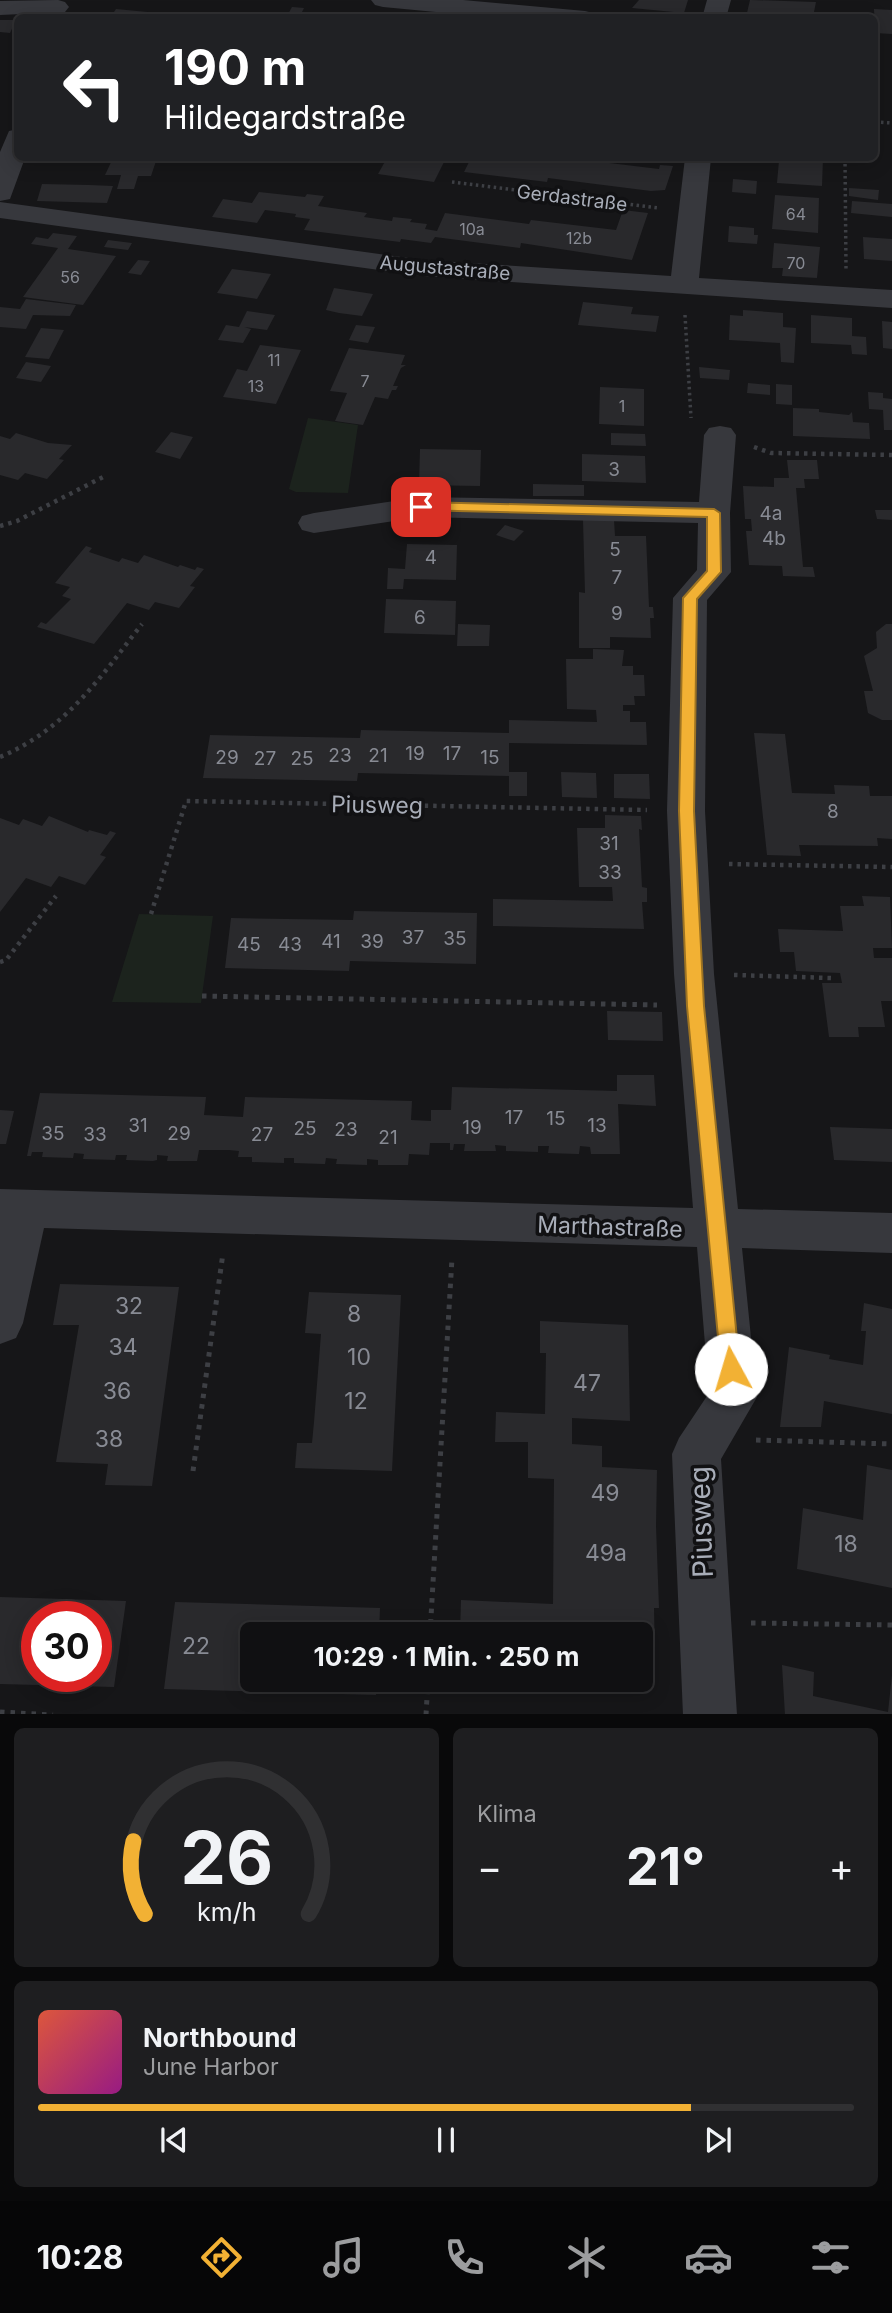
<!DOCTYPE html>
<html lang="de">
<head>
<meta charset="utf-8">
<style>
	:root { --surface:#101012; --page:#1e1e20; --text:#f1f3f6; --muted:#9c9d9f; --line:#303032; --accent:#f2b134 }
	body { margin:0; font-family:Inter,sans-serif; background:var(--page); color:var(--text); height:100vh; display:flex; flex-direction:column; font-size:26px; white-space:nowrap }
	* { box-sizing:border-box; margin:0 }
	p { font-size:23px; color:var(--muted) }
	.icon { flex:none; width:38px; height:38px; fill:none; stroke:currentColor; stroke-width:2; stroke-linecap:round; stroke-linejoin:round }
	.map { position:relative; height:1714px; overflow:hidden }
	.drawer { display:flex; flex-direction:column; gap:14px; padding:14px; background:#09090a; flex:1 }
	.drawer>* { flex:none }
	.banner { position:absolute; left:14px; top:14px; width:864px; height:147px; border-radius:10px; box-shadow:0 4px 18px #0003,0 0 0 2px var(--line); background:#202124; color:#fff; overflow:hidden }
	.speed { position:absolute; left:21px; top:1601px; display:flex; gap:14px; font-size:35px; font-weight:700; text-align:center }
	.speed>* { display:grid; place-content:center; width:91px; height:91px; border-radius:50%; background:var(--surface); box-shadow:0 4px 18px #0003,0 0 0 2px var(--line); line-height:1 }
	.speed .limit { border:10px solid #d22; background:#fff; color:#111 }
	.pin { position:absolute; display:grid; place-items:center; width:60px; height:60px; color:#fff; margin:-30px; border-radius:14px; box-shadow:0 4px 10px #0006 }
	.me { position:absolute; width:77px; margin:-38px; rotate:354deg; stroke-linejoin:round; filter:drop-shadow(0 0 5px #0008) }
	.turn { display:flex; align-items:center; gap:24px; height:147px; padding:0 35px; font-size:32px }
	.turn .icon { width:91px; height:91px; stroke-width:2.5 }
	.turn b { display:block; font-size:49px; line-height:60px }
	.big { font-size:52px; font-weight:700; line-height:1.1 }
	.drawer .card { flex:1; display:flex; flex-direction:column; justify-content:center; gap:10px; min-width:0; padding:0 24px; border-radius:10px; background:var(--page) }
	.drawer .dial { align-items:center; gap:0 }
	.dial svg { height:182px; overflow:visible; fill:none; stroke:var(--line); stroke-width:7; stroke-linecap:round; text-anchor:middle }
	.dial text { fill:var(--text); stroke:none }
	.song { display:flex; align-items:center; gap:21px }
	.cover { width:84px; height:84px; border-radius:10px; background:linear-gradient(135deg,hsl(10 70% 55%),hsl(310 70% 35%)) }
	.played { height:7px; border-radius:4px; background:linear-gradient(90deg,var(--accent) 80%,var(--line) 80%) }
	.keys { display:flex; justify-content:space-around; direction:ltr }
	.heat { display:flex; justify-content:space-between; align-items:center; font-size:38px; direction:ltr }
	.drawer .tiles { flex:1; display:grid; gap:14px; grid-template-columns:1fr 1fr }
	.card:last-child { grid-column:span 2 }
	.trip { position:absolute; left:240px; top:1622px; width:413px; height:70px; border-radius:10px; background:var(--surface); box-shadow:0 4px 18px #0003,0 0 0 2px var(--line); font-weight:700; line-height:70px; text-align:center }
	.dock { display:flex; height:112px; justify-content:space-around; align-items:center; background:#060607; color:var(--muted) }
	.dock .icon { width:49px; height:49px }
	.dock .active { color:var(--accent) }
	.dock b { font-size:32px; color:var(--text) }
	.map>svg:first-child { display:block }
	.green { fill:#1c231d }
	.building { fill:#29292c; fill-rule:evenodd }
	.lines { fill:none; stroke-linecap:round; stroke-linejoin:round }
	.path-far2 { stroke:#3d3f44; stroke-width:3.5; stroke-dasharray:2.5 3.5; stroke-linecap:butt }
	.path-far1 { stroke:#3d3f44; stroke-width:4.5; stroke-dasharray:3.5 5; stroke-linecap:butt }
	.path { stroke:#3d3f44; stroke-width:5; stroke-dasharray:4.5 6; stroke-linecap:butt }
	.minor { fill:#37383d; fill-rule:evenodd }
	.route { fill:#f2b134; stroke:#9d7322; stroke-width:2 }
	.labels { text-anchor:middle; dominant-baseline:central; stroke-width:7; stroke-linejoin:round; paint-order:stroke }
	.far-number-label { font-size:16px; fill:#888b94 }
	.far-street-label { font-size:19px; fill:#a8adb8; stroke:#111113 }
	.number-label { font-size:19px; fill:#888b94 }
	.street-label { font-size:23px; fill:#a8adb8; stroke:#111113 }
	.near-number-label { font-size:23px; fill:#888b94 }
	.near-street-label { font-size:28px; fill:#a8adb8; stroke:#111113 }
</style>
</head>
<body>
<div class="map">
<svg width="892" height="1715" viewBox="0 0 892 1715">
	<rect width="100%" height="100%" fill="#161618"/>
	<path class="green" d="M308 418 358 425 348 493 296 492 289 489Z
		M139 914 213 916 201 1003 112 1002Z"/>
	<path class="building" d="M639 0H688L684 13 632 8Z
		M750 0 816 2 814 12 840 14 839 18 746 17Z
		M292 7 304 8 299 18H286Z
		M116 9 190 16V18H110Z
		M874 9 892 10V34L875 33Z
		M0 20H16L10 33 0 32Z
		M113 158H157L151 176H138L134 189H117L121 175H105Z
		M387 158H458L457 161 445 160 434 182 378 174Z
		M471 158 554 160 556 158H568L659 169 660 165 673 166 665 190 651 191 548 178 547 182 464 172Z
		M759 158H823L822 186 777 183 779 161Z
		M733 179 757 181 756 194 732 192Z
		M42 184 89 185 113 186 107 203 37 201Z
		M849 188 879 190 878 200 849 196Z
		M259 192 305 197 307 194 324 196 318 206 367 213 364 217 392 221 393 217 412 219 410 222 427 224 425 229 437 231 445 213 529 224 531 220 616 230 623 210 648 213 632 260 521 243 520 248 435 237 431 243 401 239 400 242 304 230 310 219 295 217 296 214 265 210 257 223 212 217 223 199 252 203Z
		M775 195 819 198 818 233 772 229Z
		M852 201 892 204V217L851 213Z
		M729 226 754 228V235H758L757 244 728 242Z
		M53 233 77 236 68 249 116 256 83 305 23 297 58 248 31 244 36 237 48 239Z
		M863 237 892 239V261L864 259Z
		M108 240 132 243 128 250 104 247Z
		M774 243 820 247 817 278 782 276 783 268H772Z
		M138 260 150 261 141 275 128 273Z
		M232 269 271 274 257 299 217 293Z
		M334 288 373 294 362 316 339 313 326 310Z
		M26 299 76 305 70 316 33 315 26 329 0 327V307L20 309Z
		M583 302 633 307 631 314 659 316 656 332 578 325Z
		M743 310 783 313V327L796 328 794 363 781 362 780 343 729 340 730 315 743 316Z
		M247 311 275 315 267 330 244 327 251 329 243 343 218 340 226 325 239 327Z
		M811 315 852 318V336L866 337 867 355 852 354 851 345 811 343Z
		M882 321 892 322V349L883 348Z
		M356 325 375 327 368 343 349 340Z
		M41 328 64 330 49 359 25 357Z
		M260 345 301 350 276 404 223 397 237 369 247 371Z
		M349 348 405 355 401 365H406L401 368 393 386H398L396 390H392L388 399 375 397 363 425 335 421 347 393 330 391Z
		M26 362 51 366 41 382 16 378Z
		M699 367 730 370 729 380 700 378Z
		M748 383 770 385V395L747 393Z
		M776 384 792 385V405L776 404Z
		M600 387 644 389V426L599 424Z
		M868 392 883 393V398L892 399V430H884L883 410 869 409Z
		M793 408 819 409V412L849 415 852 412 853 422 869 423 870 439 793 436Z
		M171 432 193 437 180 459 155 452Z
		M16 433 48 443 72 445 59 459 64 460 47 479 25 473 18 480 0 475V436L10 439Z
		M611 433 645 434 646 446 611 445Z
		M420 449 481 450 480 486 419 485Z
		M582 454 645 456 646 483 582 481Z
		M787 460H817L819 479H804L805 488H796L803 567H813L815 577 783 576 782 566 749 565 746 531H752L751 519H745L743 486 774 487V478H789Z
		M533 484 584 485V496H533Z
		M875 510H892V520L877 519Z
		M583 520H614L615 536H646L649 607H653L654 618H650L651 638 610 637V648H579V592L585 593Z
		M505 525 524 531 514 541 496 535Z
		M407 544 457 545 456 580 404 579 403 589H387L388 568 405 569Z
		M86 546 92 548 89 552 119 562 122 558 138 563 144 555 178 567 180 565 195 570 197 567 204 569 190 586 195 587 179 608 155 602 149 610 127 603 94 644 37 627 41 622 46 624 71 599 62 596 70 587 55 583Z
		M386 599 456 601 455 635 384 633Z
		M458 624 490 625 489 646H457Z
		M886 624H892V720H882L868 713 864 691H873L864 656 877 648 876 632Z
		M593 649 624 650 622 666H633V675H644L645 696H634L635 705H623V711H630V722H646L647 745 509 743V772H527V796H509V776L358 773 357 781 203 778 210 735 360 738 361 730 509 733V720L597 722 596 710 567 709 566 659H593Z
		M754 733 785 734 792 793 835 794 834 785 869 786 870 796H892V839L877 838 878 846 799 845 801 856 767 855Z
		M561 772 596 773 597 798 562 797Z
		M614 774H649L650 799 614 798Z
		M605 815 641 816 642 830 639 829 642 887 647 888V902H642L644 929 493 926V899L613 901 612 887H579L577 828H605Z
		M49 816 88 832 89 830 107 835 110 831 116 833 100 855 106 857 85 885 59 876 51 887 26 878 0 912V818L19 825 23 819 42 826Z
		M862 896 890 897 892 948H873L874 958H892V1001H881L885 1027H858L859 1037H829L822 983H842L840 973 796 971 794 952H780L778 929 843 931 840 906H864Z
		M354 911 477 913 476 964 350 961 349 971 225 968 231 918 353 920Z
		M607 1011 662 1012 663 1041 608 1040Z
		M617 1075H654L656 1106 618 1104 620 1154H591L590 1147 580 1146 579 1154H577L548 1153 549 1146H538V1152L506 1151V1146L495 1145 496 1151H464L465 1144H454L453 1150H450V1143H430L429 1155 409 1154 408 1165H378V1160L367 1159V1165L336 1164 337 1159 326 1158 325 1164H323L294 1163V1158H284V1163L252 1162V1157H238L239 1151 229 1150H199L197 1161H167L168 1156 157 1155V1160L153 1161 126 1160 127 1155H116L115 1160 83 1159 84 1154 74 1153 73 1158 42 1157 43 1152H32L31 1156H27L40 1093 206 1097 204 1115 243 1117 245 1097 412 1101 411 1120 431 1121V1110H451L452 1087 617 1091Z
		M0 1110 14 1111 6 1144H0Z
		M830 1127 892 1129V1162L834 1160Z
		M60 1284 179 1287 152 1486 105 1485 108 1464 56 1462 79 1325H53Z
		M309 1292 401 1295 392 1471 295 1468 297 1443H312L314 1422 321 1334 305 1333Z
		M864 1303 892 1309V1414L824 1401 821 1427H780L789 1347 830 1355 829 1359 863 1365 866 1331H861Z
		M540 1321 628 1325 630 1421 572 1418V1444L602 1446V1467L657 1470 656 1526 659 1608H654L655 1657H640V1634H460L461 1600 553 1604 554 1479 528 1478V1442H495L496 1412 545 1414 546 1353H540Z
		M867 1465 892 1470V1588L797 1569 803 1508 863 1520Z
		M0 1597 126 1601 114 1687 0 1684ZM37 1617H96V1676H37Z
		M175 1602 380 1608 379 1634H252V1680H377L376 1695 164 1689Z
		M782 1665 814 1672 813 1696 888 1712 892 1675V1715H785Z"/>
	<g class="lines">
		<path class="path-far2" d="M875 122 892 123
			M845 158 846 269
			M452 182 658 208
			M685 315 691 418"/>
		<path class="path-far1" d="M754 447 771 453 892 455
			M0 526 17 521 103 477
			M0 757C66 729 99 679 142 624
			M729 864 892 867
			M151 914 186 801 647 810
			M0 962 6 960 56 896
			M734 975 831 978"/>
		<path class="path" d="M202 996 657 1005
			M756 1440 892 1444
			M193 1471 223 1253
			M751 1623 892 1625
			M430 1634 452 1258
			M0 1712 53 1715
			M426 1715 428 1680"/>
		<path class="minor" d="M58 0 65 2 69 7 65 12 0 15V1Z
			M371 0H463L585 11 593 13 597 18H499L383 7 375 5Z
			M707 0H731L726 18H702Z
			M18 129V158H25L10 199 0 201V152L9 131Z
			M685 158H711L699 278 892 290V308L423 276 0 218V202L423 260 671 276Z
			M720 426 731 428 736 435 730 513 731 572 707 600 705 811 714 974 738 1209 892 1213V1253L742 1248 757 1397 721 1459 737 1715H683L672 1454 679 1438 709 1393 697 1247 44 1228 23 1323 16 1338 0 1344V1189L693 1208 674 974 667 811 673 598 697 570 698 523 421 517 314 533 302 530 298 523 302 516 314 513 421 497 699 502 704 435 709 428Z"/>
	</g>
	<path class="route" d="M421 502 714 509 720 513 721 572 697 599 694 811 704 1006 740 1369 738 1376 731 1378 724 1376 721 1369 687 1006 679 811 683 598 707 571V517L416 510V504Z"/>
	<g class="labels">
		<g class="far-number-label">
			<text x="796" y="214">64</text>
			<text x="472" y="229">10a</text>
			<text x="579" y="238">12b</text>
			<text x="796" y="263">70</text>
			<text x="70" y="277">56</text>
			<text x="274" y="360">11</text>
			<text x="365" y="381">7</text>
			<text x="256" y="386">13</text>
			<text x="622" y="406">1</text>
		</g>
		<g class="far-street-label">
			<text transform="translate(572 198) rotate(7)">Gerdastraße</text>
			<text transform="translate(445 268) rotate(5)">Augustastraße</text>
		</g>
		<g class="number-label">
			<text x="614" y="469">3</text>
			<text x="771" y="513">4a</text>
			<text x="774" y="538">4b</text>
			<text x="615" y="549">5</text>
			<text x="431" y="557">4</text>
			<text x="617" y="577">7</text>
			<text x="617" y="613">9</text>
			<text x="420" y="617">6</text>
			<text x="415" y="753">19</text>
			<text x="452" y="753">17</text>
			<text x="340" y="755">23</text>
			<text x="378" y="755">21</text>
			<text x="227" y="757">29</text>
			<text x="490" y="757">15</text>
			<text x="265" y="758">27</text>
			<text x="302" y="758">25</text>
			<text x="833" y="811">8</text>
			<text x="609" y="843">31</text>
			<text x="610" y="872">33</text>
			<text x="413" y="937">37</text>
			<text x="455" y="938">35</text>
			<text x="331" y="941">41</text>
			<text x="372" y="941">39</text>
			<text x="249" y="944">45</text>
			<text x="290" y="944">43</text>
			<text x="514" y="1117">17</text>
			<text x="556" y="1118">15</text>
			<text x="138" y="1125">31</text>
			<text x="597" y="1125">13</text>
			<text x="472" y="1127">19</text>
			<text x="305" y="1128">25</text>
			<text x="346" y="1129">23</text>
			<text x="53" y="1133">35</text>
			<text x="179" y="1133">29</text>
			<text x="95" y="1134">33</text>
			<text x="262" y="1134">27</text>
			<text x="388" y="1137">21</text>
		</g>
		<g class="street-label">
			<text transform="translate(377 805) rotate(1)">Piusweg</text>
			<text transform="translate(610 1227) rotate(2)">Marthastraße</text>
		</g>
		<g class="near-number-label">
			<text x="129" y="1306">32</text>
			<text x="354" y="1314">8</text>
			<text x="123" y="1347">34</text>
			<text x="359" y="1357">10</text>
			<text x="587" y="1383">47</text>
			<text x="117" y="1391">36</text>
			<text x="356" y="1401">12</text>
			<text x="109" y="1439">38</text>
			<text x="605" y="1493">49</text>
			<text x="846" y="1544">18</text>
			<text x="606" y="1553">49a</text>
			<text x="196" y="1646">22</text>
		</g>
		<g class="near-street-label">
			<text transform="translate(701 1522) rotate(-92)">Piusweg</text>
		</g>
	</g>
</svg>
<div class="speed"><div class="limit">30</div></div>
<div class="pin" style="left:421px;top:507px;background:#d93025"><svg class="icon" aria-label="arrive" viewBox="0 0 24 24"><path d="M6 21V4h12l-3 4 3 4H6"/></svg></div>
<svg class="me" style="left:731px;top:1369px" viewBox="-20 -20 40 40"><circle r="19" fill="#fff"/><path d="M0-13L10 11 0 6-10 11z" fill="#f2b134"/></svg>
<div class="trip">10:29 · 1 Min. · 250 m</div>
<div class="banner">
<div class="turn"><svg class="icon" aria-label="left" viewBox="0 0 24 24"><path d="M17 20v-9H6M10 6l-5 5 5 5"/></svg><div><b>190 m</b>Hildegardstraße</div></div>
</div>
</div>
<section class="drawer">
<div class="tiles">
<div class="card dial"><svg viewBox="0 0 100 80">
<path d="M14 69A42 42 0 1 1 86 69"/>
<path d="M14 69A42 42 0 0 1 9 37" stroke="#f2b134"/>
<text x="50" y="56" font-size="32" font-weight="700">26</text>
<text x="50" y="72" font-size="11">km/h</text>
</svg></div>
<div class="card"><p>Klima</p>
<div class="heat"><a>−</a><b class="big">21°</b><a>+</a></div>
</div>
<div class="card">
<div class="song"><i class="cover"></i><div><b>Northbound</b><p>June Harbor</p></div></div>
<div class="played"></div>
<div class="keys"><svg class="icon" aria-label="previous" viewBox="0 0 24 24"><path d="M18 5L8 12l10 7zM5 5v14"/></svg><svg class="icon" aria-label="pause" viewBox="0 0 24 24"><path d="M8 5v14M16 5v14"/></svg><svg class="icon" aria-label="next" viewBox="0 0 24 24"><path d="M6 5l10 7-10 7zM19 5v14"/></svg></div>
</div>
</div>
</section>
<nav class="dock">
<b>10:28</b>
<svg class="icon active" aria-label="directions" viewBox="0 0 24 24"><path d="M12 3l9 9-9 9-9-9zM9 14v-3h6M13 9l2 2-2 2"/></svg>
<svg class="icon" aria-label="music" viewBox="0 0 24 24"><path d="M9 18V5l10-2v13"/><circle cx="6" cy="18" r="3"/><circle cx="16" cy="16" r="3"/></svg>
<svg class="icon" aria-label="phone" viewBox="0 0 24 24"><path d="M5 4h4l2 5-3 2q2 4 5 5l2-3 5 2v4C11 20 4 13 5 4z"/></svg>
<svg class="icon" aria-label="climate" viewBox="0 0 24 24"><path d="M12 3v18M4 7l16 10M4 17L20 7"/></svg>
<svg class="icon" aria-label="car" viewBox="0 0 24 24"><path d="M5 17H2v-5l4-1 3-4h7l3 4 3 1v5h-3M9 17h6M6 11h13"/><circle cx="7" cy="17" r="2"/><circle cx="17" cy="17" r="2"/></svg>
<svg class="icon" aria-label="filters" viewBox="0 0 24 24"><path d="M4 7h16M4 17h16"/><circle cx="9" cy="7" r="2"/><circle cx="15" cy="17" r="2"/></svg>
</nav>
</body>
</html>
